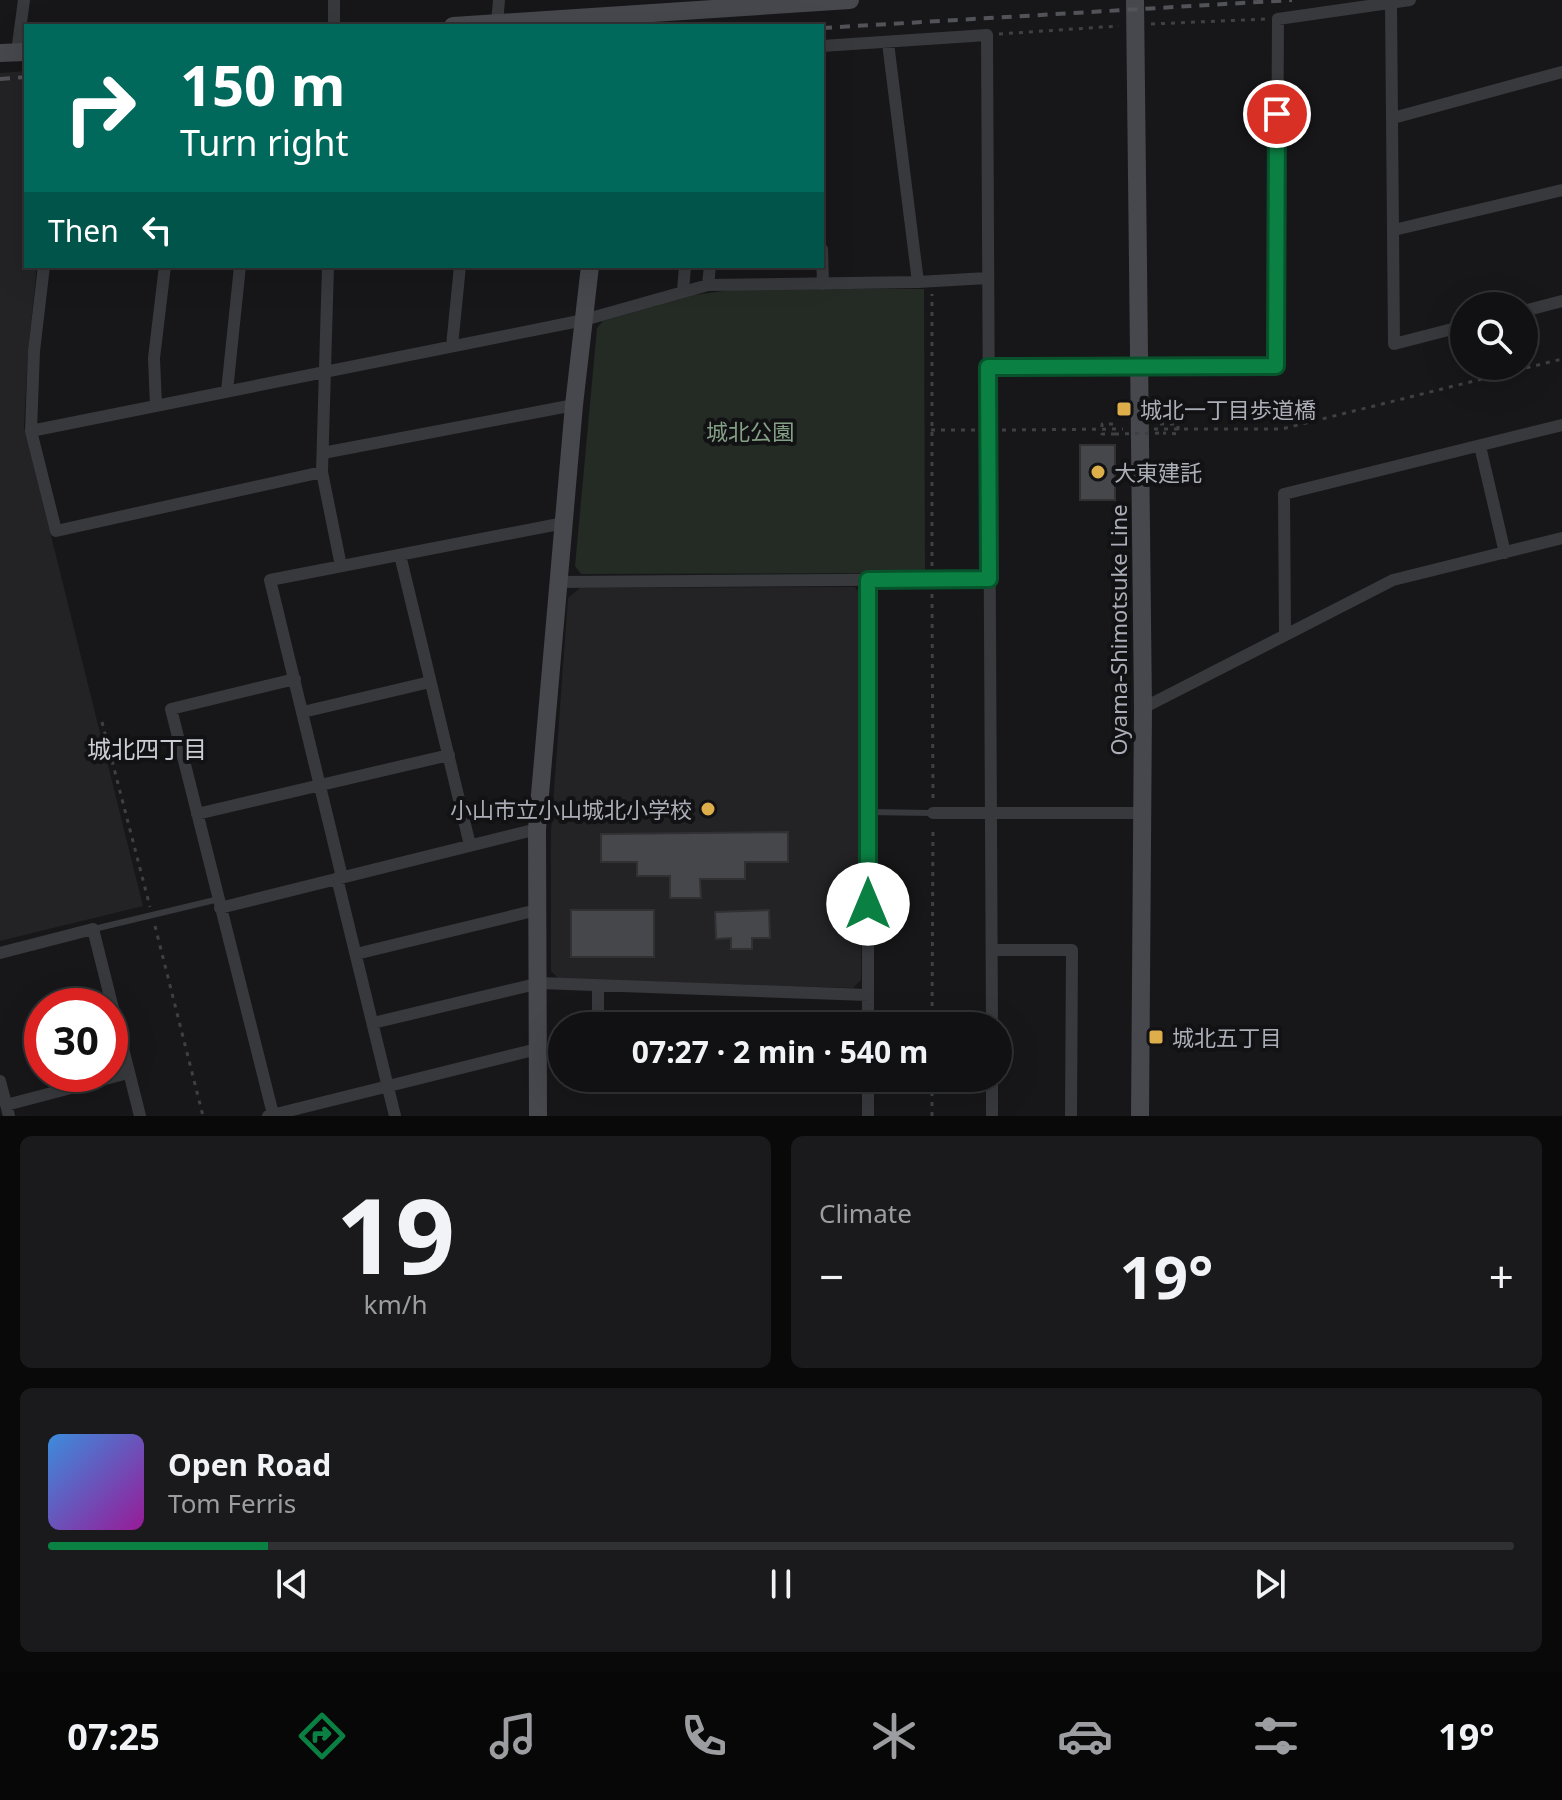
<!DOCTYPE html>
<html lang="en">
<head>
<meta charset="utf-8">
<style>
	:root { --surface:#111113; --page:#1a1a1c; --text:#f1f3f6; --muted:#9c9da0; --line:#303133; --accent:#0b8043 }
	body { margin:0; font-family:"Noto Sans","Noto Sans JP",sans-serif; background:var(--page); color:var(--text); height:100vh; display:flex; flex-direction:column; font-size:30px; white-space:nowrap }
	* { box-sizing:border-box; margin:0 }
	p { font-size:26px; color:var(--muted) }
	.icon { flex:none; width:44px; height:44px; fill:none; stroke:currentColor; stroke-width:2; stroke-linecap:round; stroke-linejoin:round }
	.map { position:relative; height:1116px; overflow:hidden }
	.details { display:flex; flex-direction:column; gap:20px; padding:20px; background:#09090a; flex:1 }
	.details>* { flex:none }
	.top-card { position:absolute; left:24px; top:24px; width:800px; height:244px; border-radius:0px; box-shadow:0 8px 32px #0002,0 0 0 2px var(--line); background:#00695c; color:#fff; overflow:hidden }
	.fabs { position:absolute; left:1450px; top:292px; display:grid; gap:16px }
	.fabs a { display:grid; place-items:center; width:88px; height:88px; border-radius:50%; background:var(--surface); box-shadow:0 8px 32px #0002,0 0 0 2px var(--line); font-size:40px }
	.speed { position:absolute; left:24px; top:988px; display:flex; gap:16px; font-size:40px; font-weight:700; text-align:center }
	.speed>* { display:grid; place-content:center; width:104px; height:104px; border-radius:50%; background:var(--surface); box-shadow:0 8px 32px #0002,0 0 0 2px var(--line); line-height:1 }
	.speed .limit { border:12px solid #d22; background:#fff; color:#111 }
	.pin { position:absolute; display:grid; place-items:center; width:68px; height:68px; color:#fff; margin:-34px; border:4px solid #fff; border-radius:50%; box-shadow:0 2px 8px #0007 }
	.me { position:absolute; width:88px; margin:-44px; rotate:0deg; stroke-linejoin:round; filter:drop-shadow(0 0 6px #0008) }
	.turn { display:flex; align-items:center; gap:28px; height:168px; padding:0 24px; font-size:36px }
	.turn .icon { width:104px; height:104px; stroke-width:2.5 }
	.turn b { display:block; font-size:56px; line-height:68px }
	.then { display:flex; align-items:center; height:76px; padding:0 24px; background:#0003; gap:16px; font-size:30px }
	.big { font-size:60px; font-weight:700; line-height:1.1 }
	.details .widget { flex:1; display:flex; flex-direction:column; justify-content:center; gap:12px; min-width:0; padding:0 28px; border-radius:12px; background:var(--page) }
	.details .dial { align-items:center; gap:0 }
	.dial b { font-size:104px; line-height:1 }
	.song { display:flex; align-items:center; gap:24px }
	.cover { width:96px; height:96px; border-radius:12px; background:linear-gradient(135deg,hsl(210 70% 55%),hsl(300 70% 35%)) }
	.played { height:8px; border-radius:4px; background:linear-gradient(90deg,var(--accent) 15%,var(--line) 15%) }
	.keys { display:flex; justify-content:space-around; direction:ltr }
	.heat { display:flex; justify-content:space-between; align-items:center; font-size:44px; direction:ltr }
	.details .tiles { flex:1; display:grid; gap:20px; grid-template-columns:1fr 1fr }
	.widget:last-child { grid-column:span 2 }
	.trip { position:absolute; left:548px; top:1012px; width:464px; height:80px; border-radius:40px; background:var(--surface); box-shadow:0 8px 32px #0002,0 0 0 2px var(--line); font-weight:700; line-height:80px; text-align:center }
	.tabs { display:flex; height:128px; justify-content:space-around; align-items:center; background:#070708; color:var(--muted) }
	.tabs .icon { width:56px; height:56px }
	.tabs .selected { color:var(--accent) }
	.tabs b { font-size:36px; color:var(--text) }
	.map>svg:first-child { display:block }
	.built { fill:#232326 }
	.green { fill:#242a24 }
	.building { fill:#46474b; stroke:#313134; stroke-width:2 }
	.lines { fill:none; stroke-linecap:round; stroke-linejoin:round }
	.path { stroke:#3f4044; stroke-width:3; stroke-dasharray:4 6; stroke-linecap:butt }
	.lane { stroke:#38393d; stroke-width:6 }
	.street { stroke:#38393d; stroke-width:12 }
	.secondary { stroke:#47484d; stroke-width:18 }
	.rail { stroke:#525358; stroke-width:4; stroke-dasharray:10 8; stroke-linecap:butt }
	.path-bridge { stroke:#3f4044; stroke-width:3; stroke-dasharray:4 6; stroke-linecap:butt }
	.route-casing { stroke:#07532c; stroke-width:20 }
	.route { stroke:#0b8043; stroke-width:14 }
	.poi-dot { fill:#ddae4a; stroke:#121214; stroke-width:3 }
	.labels { text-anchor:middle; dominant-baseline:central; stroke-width:8; stroke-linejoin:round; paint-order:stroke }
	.poi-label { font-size:22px; fill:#abaeb7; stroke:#121214; text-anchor:start }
	.park-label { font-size:22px; fill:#84a086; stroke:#121214 }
	.street-label { font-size:22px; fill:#abaeb7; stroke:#121214 }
	.neighbourhood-label { font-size:24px; fill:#cbcdd4; stroke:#121214 }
</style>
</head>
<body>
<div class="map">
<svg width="1562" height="1116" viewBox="0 0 1562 1116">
	<rect width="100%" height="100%" fill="#171719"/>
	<path class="built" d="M26 71V266H37L28 352 24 427 143 906 0 941V73Z
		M855 587 861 596V980L853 988 559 979 551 971V831L568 598 580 588Z"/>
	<path class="green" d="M738 289H924L925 571 922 573 581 574 575 566 597 328 603 321 694 295Z"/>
	<path class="building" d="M1080 445H1115V500H1080Z
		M788 832V862H745V879H700L701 898H670V876H637V862H601V834Z
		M571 910H654V957H571Z
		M769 910 770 938H752V949H731V938L716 939 715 912Z"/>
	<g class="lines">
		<path class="path" d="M1151 24 1267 19
			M999 34 1119 26
			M1160 424H1178V434L1163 433
			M1154 429H1282L1562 359
			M931 430H975
			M1002 430 1123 429
			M1115 434H1102V424H1116
			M932 566V294
			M932 594 933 802
			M102 722 150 907
			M155 926 203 1116
			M932 1026 933 826
			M932 1116V1078"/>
		<path class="lane" d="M868 812 932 813
			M94 929 219 899"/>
		<path class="street" d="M1391 4 1394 344 1464 326
			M497 23 499 0
			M334 26V0
			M888 43 918 282
			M822 46 987 35 992 1026
			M17 52 24 0
			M1393 118 1562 72
			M1394 230 1562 190
			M822 249 823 284
			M44 266 34 351 31 431 56 531 322 472
			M328 266 322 472 341 566
			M708 285 710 266
			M683 291 685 266
			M1524 311 1562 301
			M452 346 460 266
			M988 367 1276 366 1278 19 1410 0
			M227 391 240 266
			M156 406 154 358 165 266
			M31 431 584 320 708 285 918 282 987 278
			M1480 446 1505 553
			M323 453 574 405
			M400 555 470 845
			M868 580V1026
			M558 582 989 579
			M1285 634 1284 494 1562 425
			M1143 708 1393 580 1562 538
			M303 712 430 682
			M933 813H1142
			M197 814 449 755
			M342 877 270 580 564 523
			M337 878 395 1116
			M220 908 537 829
			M992 950H1072L1071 1116
			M0 953 93 929 140 1116
			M356 954 537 910
			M373 1023 540 983 868 995
			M598 1026V986
			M868 1078V1116
			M992 1078V1116
			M0 1081 9 1116
			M6 1105 128 1073
			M273 1114 171 709 295 679
			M268 1116 537 1049"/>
		<path class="secondary" d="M1135 0 1143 708 1140 1116
			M453 26 850 0
			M0 53 26 52
			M538 1116 537 829 574 405 590 266"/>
		<path class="rail" d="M822 28 1292 0
			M0 79 26 77"/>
		<path class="path-bridge" d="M1115 434 1163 433"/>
	</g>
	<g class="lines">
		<defs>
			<path id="route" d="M868 904V580L989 579 988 367 1276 366 1277 114"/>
		</defs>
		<use href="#route" class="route-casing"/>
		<use href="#route" class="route"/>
	</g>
	<g class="poi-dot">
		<rect x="1116" y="401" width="16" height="16" rx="4"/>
		<circle cx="1098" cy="472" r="8"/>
		<circle cx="708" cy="809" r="8"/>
		<rect x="1148" y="1029" width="16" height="16" rx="4"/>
	</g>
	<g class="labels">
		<g class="poi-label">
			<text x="1140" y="409">城北一丁目歩道橋</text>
			<text x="1114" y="472">大東建託</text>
			<text x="692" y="809" text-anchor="end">小山市立小山城北小学校</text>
			<text x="1172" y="1037">城北五丁目</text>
		</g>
		<g class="park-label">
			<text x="750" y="431">城北公園</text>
		</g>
		<g class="street-label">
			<text transform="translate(1118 630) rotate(-90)">Oyama-Shimotsuke Line</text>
		</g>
		<g class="neighbourhood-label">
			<text x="147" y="748">城北四丁目</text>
		</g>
	</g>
</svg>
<div class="fabs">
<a><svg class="icon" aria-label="search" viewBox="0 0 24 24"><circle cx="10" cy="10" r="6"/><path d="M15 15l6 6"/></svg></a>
</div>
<div class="speed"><div class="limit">30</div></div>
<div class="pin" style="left:1277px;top:114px;background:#d93025"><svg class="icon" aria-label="arrive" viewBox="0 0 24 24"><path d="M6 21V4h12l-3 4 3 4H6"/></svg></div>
<svg class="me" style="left:868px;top:904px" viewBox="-20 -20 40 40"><circle r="19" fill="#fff"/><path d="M0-13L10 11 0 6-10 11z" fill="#0b8043"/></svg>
<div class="trip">07:27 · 2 min · 540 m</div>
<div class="top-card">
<div class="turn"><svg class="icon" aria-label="right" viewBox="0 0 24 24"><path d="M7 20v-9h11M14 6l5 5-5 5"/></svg><div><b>150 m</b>Turn right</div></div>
<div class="then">Then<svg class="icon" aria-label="left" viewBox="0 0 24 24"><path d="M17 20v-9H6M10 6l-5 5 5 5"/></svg></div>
</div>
</div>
<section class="details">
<div class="tiles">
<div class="widget dial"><b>19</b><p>km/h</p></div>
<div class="widget"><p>Climate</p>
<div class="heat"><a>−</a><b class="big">19°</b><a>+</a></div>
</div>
<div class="widget">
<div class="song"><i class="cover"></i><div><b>Open Road</b><p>Tom Ferris</p></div></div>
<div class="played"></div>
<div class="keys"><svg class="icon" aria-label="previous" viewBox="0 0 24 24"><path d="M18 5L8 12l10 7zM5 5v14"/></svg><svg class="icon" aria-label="pause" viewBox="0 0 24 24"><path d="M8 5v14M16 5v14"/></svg><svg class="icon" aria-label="next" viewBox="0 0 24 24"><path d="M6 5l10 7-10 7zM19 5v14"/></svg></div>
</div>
</div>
</section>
<nav class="tabs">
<b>07:25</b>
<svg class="icon selected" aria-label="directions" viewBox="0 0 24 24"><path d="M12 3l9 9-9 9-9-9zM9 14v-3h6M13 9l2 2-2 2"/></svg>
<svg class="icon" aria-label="music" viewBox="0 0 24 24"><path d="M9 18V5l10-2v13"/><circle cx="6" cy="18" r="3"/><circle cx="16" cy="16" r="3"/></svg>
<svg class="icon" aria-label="phone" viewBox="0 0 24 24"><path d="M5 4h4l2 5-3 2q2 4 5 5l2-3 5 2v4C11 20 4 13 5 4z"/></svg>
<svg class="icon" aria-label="climate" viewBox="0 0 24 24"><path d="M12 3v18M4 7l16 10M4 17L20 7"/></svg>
<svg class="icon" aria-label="car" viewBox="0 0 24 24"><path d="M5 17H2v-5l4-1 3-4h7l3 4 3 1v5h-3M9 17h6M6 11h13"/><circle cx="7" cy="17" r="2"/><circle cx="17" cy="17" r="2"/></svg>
<svg class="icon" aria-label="filters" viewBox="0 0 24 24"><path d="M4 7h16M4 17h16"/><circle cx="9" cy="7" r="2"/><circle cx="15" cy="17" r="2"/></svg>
<b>19°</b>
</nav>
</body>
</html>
